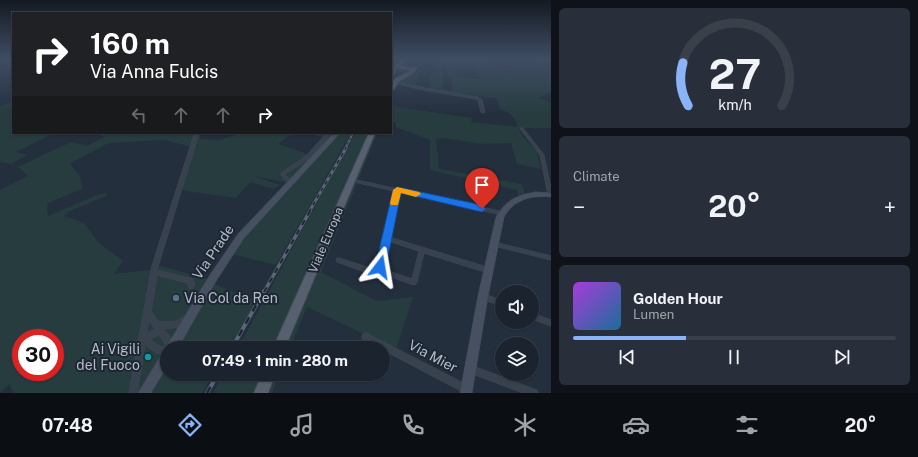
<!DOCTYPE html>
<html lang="en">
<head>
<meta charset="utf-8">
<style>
	:root { --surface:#1b232e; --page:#282f3a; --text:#f1f3f6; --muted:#a0a4aa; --line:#39404a; --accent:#8ab4f8 }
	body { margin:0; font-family:"Public Sans",sans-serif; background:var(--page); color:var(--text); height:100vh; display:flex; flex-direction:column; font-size:15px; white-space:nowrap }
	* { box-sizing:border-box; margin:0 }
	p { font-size:13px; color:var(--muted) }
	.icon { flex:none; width:22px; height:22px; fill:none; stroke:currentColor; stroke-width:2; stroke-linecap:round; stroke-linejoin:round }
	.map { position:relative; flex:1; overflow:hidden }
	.details { display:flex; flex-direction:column; gap:8px; padding:8px; background:#0f1319; width:367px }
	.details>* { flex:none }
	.banner { position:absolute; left:12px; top:12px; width:380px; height:122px; border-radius:0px; box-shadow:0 1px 3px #0004,0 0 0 1px var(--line); background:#202124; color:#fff; overflow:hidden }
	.controls { position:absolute; left:495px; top:285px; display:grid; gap:8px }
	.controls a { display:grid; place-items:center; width:44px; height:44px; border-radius:50%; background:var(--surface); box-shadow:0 1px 3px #0004,0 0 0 1px var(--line); font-size:20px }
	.speed { position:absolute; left:12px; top:329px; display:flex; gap:8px; font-size:20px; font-weight:700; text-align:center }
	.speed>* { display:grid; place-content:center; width:52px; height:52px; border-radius:50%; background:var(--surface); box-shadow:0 1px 3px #0004,0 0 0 1px var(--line); line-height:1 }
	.speed .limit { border:6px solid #d22; background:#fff; color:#111 }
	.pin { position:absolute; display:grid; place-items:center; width:34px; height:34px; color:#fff; margin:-41px -17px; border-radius:50% 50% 50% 0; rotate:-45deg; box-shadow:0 0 4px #0007 }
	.pin .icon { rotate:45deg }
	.me { position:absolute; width:44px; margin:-22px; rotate:14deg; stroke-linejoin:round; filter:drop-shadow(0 0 3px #0008) }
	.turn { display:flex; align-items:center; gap:14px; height:84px; padding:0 12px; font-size:18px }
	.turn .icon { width:52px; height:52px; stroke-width:2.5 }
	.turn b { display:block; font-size:28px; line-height:34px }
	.lanes { display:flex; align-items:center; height:38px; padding:0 12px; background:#0003; justify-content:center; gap:20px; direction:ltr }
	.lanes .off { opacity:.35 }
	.big { font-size:30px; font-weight:700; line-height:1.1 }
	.details .tile { flex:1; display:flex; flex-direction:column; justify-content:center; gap:6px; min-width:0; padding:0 14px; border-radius:6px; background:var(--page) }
	.details .dial { align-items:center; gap:0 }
	.dial svg { height:104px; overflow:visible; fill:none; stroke:var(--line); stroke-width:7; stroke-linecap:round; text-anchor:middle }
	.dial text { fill:var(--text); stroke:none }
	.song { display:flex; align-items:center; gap:12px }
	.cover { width:48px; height:48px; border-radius:6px; background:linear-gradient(135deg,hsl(280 70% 55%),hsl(200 70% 35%)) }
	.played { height:4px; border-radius:2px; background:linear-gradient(90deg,var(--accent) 35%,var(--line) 35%) }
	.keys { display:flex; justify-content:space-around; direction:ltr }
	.heat { display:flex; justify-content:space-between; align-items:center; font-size:22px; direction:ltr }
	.trip { position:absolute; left:160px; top:341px; width:230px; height:40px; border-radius:20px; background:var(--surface); box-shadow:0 1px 3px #0004,0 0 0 1px var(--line); font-weight:700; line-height:40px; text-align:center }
	.menu { display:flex; height:64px; justify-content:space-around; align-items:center; background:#0b0e12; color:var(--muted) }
	.menu .icon { width:28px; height:28px }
	.menu .on { color:var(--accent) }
	.menu b { font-size:18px; color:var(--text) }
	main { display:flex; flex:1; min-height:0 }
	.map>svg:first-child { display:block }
	.green { fill:#263c3f; fill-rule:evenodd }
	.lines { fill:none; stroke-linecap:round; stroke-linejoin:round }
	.street-casing { stroke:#414a57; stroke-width:1 }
	.secondary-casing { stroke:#414a57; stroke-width:1 }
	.primary-casing { stroke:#414a57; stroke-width:2 }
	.street { fill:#38414e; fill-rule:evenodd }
	.secondary { fill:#465061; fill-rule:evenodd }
	.primary { fill:#56606e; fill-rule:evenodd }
	.rail-far3-casing { stroke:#5a6575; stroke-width:2 }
	.rail-far2-casing { stroke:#5a6575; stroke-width:3 }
	.rail-far1-casing { stroke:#5a6575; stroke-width:3.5 }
	.rail-casing { stroke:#5a6575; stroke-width:4 }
	.rail-far3 { stroke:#1d2633; stroke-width:1; stroke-dasharray:2.5; stroke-linecap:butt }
	.rail-far2 { stroke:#1d2633; stroke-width:1.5; stroke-dasharray:4; stroke-linecap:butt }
	.rail-far1 { stroke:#1d2633; stroke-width:2; stroke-dasharray:5.5; stroke-linecap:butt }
	.rail { stroke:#1d2633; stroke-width:2.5; stroke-dasharray:7; stroke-linecap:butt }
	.route { fill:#1a73e8; stroke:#114b97 }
	.slow { fill:#f59e0b }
	.service-dot { fill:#5c6f8a; stroke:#1d2633; stroke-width:1.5 }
	.culture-dot { fill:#0f9aa8; stroke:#1d2633; stroke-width:1.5 }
	.labels { text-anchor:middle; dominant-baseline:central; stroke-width:4; stroke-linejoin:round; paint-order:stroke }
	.street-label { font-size:12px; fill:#b4bcc9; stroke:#1d2633 }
	.near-street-label { font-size:14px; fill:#b4bcc9; stroke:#1d2633 }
	.near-poi-label { font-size:14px; fill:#b4bcc9; stroke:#1d2633; text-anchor:start }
</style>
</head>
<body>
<main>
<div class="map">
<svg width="551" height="393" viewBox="0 0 551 393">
	<rect width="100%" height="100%" fill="#242f3e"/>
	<path class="green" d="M422 59H505L507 62 488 61 494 67 513 69 512 63 532 65 531 61 543 62 544 59H551V92L538 98 551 103V128H519L523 137 537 152 541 169 517 164 511 143 483 144 443 138 436 139 439 169 522 184 525 194 519 201 517 190 430 170V140L396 127V123L391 121V106L472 118 471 122 518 127C515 117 510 113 500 109L496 98 433 90 397 83 402 78 418 72 420 66 408 61 417 62ZM417 62 435 63V74H430L429 88 416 85 421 67ZM443 66 446 67 447 75 452 76V91L443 89ZM454 67 473 68 480 79 457 77Z
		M13 101V133H54L16 152 27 155 11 164 0 162V106Z
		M97 133H200V139L219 140 243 133H293L278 144 308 154 323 138 311 133H351L276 265 231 254 253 226 294 184 254 176 280 185 274 189 250 182 236 198 180 190 191 147 165 140 109 143 70 163 81 178 82 189 48 203 47 209 48 216 97 195 107 193 106 196 68 212 64 216 84 223 99 243 123 261 114 274 157 269 158 265 215 281 214 284 256 301 229 348H167V374H213L202 393H14L9 384 0 393V190L28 176 18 167 71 142 87 146 104 137ZM21 338H55V372H21Z
		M355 133H369L376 136 321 272 377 301 413 297 396 349 307 307 290 348H238Z
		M224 374H280L272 393H213Z"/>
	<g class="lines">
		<defs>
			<path id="street" d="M483 59H485V60L483 61Z
				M393 81 424 88 478 97 482 100 485 112 483 113 481 112 478 100 476 99 424 90 393 83Z
				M521 128H523L544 155 551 188V196H548V195L540 155 521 130Z
				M195 133H199L157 270 193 279 195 284 193 288 191 289 189 288 188 286V283L157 275 151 311 158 321 168 322 176 321 187 315 190 316 191 318C185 327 173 329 163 328L169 335 174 348H167V355C157 355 152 350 145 345L137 393H129L152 266ZM149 321 155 329 147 333ZM159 335 163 340 166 347C159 347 155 344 151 339Z
				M327 133H331L310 158 285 174 287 177 295 181V183C289 184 283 179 281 174V173L306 156Z
				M350 179H352L504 212 505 213 504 214 502 215 399 192 389 237 490 268 491 270 490 272 488 273 424 253 417 282 416 284 414 285 376 272 370 274 337 262 336 260 337 258H339L370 268 376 267 394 191 350 181ZM388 241 419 251 412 279 382 269Z
				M492 242H494L551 256V260L494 246H492L491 244Z
				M483 293 502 301V307L481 298 480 296 481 294Z
				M532 313 551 320V326L532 319Z
				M366 333 469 386 470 389 469 392 466 393 463 392 383 350V348H379L363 340 362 337 363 334Z
				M470 365 534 389 537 390 538 393H523L470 373 467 372 466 369 467 366Z"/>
			<path id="secondary" d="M397 64 400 65 396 69 393 77 391 78 392 68Z
				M334 133H340L244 238 216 281 178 348 167 349 168 344 210 275 238 234Z
				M536 192 551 193V197C532 195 514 199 504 217L488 296 472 393H460L478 296 496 217C506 200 517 195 536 192Z
				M167 351V366L151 393H138L163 352Z"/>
			<path id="primary" d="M402 59H406L401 66 409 68 415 67 417 68 413 73 399 81 393 90H391V84L395 79 412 70 397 68V65Z
				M369 133H375L285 348H273Z
				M262 374H275L268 393H254Z"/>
		</defs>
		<use href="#street" class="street-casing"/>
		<use href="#secondary" class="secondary-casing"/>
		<use href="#primary" class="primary-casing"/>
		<use href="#street" class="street"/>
		<use href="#secondary" class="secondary"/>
		<use href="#primary" class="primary"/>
		<defs>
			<path id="rail-far3" d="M345 149 353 133"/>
			<path id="rail-far2" d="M309 212 346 148"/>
			<path id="rail-far1" d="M264 292 310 211"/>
			<path id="rail" d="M232 348 264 291
				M207 393 218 374"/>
		</defs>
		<use href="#rail-far3" class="rail-far3-casing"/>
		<use href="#rail-far2" class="rail-far2-casing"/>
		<use href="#rail-far1" class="rail-far1-casing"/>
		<use href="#rail" class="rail-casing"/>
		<use href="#rail-far3" class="rail-far3"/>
		<use href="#rail-far2" class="rail-far2"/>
		<use href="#rail-far1" class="rail-far1"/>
		<use href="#rail" class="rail"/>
	</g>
	<linearGradient id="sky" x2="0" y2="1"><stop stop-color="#141a22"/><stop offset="0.52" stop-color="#3f4d63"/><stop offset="1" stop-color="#3f4d63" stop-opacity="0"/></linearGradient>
	<rect width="551" height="114" fill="url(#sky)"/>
	<path class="route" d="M397 187 482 205 486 209 482 212 401 193 386 267 384 270 380 271 376 270 375 267 393 190Z"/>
	<path class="slow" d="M397 187 419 192 421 194 416 197 401 193 398 205H391L390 203 393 190Z"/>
	<circle class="service-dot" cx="176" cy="298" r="4"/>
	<circle class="culture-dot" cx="148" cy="357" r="4"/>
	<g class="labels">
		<g class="street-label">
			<text transform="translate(326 240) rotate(-67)">Viale Europa</text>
		</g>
		<g class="near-street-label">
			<text transform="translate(213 252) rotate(-56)">Via Prade</text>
			<text transform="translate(433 356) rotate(28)">Via Mier</text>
		</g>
		<g class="near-poi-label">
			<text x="184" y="298">Via Col da Ren</text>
			<text x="140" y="349" text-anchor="end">Ai Vigili<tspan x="140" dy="16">del Fuoco</tspan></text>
		</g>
	</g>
</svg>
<div class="controls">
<a><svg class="icon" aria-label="sound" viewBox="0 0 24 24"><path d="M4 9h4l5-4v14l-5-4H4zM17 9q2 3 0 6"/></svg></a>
<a><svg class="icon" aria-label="layers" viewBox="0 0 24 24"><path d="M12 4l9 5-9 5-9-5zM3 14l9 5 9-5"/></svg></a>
</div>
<div class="speed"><div class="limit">30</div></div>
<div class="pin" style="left:482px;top:209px;background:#d93025"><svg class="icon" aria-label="arrive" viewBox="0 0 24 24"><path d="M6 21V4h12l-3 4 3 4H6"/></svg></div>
<svg class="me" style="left:380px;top:267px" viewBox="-20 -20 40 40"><path d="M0-17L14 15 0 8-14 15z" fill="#1a73e8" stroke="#fff" stroke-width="4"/></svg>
<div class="trip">07:49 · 1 min · 280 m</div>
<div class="banner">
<div class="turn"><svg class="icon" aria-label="right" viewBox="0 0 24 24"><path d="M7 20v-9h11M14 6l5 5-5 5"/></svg><div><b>160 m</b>Via Anna Fulcis</div></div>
<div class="lanes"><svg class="icon off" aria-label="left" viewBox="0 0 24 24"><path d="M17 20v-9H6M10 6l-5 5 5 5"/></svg><svg class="icon off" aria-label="ahead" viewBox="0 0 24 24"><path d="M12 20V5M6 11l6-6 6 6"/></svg><svg class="icon off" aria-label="ahead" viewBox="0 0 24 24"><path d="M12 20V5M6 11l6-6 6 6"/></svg><svg class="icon" aria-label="right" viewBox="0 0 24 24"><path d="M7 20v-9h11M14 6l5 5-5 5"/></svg></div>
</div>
</div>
<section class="details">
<div class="tile dial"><svg viewBox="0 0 100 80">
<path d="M14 69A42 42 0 1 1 86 69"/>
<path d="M14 69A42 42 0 0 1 10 36" stroke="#8ab4f8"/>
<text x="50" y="56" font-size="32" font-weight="700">27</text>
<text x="50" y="72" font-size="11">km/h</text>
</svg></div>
<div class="tile"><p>Climate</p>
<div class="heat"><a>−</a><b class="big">20°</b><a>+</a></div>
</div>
<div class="tile">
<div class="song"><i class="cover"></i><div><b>Golden Hour</b><p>Lumen</p></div></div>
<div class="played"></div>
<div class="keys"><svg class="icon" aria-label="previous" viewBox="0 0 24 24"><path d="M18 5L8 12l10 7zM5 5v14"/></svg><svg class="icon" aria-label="pause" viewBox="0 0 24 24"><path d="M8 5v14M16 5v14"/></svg><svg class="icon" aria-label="next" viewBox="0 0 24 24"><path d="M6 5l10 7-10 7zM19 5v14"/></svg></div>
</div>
</section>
</main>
<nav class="menu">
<b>07:48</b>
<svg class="icon on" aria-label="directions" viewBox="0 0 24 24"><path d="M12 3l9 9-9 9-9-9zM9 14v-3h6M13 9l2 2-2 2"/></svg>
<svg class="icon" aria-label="music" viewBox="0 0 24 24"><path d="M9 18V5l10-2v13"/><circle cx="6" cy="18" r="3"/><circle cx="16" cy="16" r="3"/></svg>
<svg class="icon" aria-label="phone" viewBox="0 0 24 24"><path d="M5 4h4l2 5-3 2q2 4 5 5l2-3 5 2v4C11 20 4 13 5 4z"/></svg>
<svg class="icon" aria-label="climate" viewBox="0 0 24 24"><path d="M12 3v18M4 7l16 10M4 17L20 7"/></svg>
<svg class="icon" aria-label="car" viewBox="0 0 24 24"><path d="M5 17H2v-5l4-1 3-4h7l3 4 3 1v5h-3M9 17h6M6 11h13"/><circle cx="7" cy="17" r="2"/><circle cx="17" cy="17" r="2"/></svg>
<svg class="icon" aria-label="filters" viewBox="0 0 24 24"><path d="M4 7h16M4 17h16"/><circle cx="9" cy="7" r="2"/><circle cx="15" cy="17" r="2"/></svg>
<b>20°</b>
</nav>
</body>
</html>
